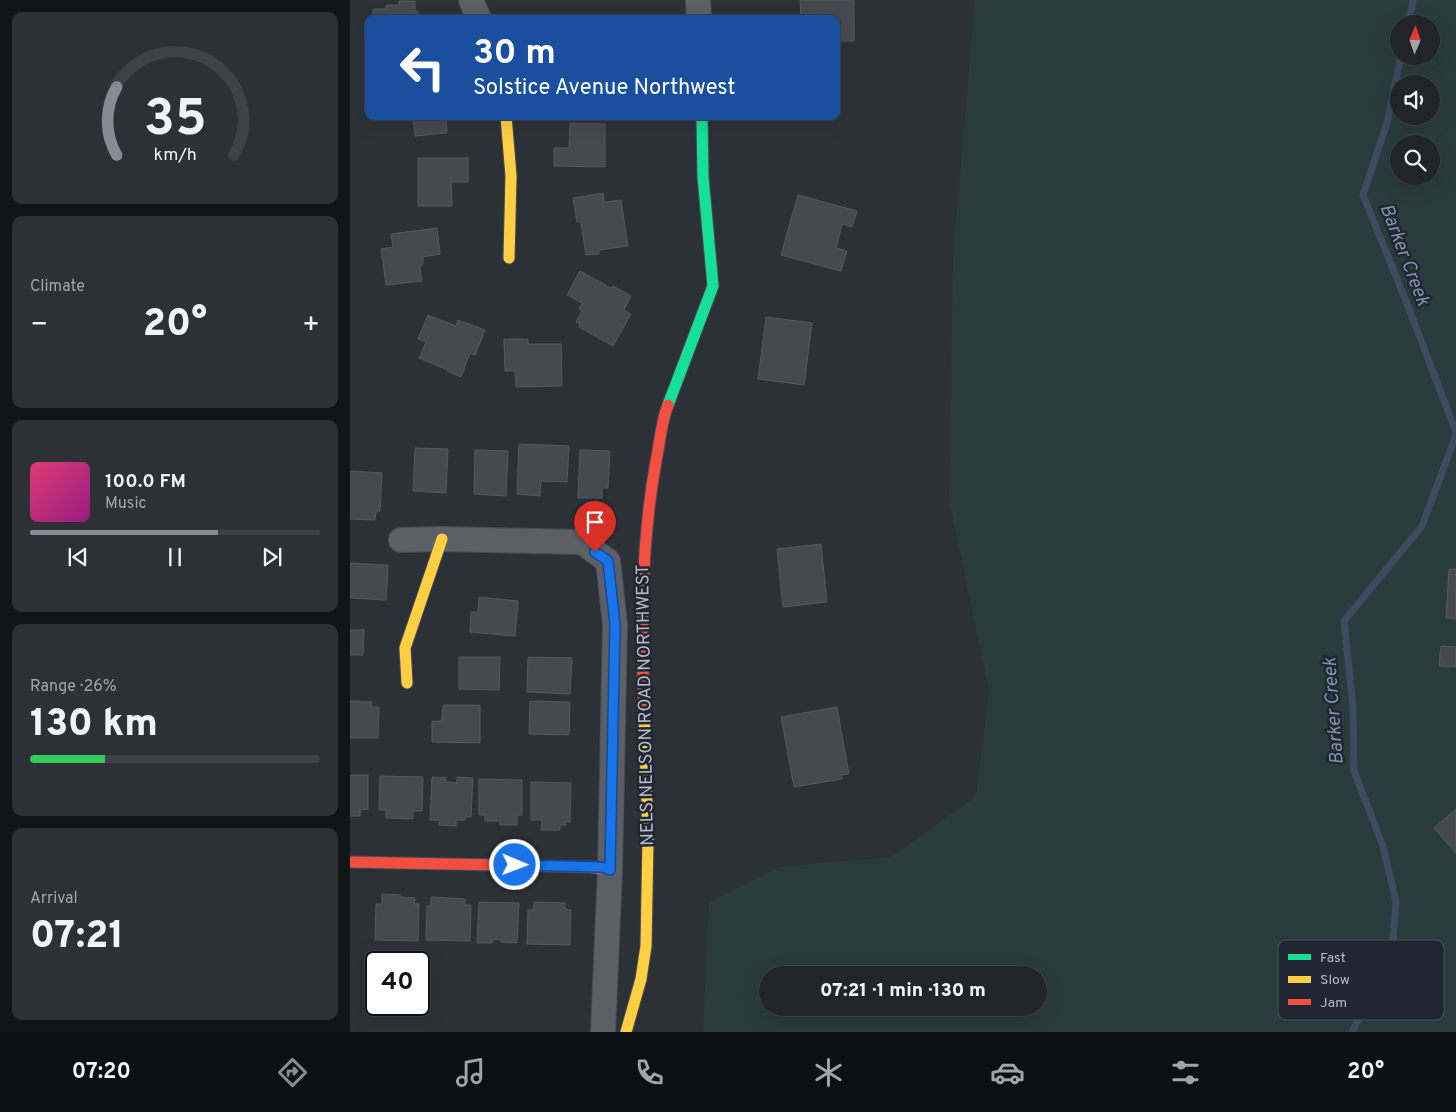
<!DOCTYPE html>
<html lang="en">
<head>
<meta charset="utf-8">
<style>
	:root { --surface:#21252a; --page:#2d3136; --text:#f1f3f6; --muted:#a2a5a8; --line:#3e4247; --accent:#868c96 }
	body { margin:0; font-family:Overpass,sans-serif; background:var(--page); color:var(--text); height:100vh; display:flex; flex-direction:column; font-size:19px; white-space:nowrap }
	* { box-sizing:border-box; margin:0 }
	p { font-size:16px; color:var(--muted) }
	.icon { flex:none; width:28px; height:28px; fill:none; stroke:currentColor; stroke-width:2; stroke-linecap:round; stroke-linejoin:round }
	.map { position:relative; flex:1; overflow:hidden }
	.sheet { display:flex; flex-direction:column; gap:12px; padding:12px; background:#121417; width:350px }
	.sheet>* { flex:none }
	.guide { position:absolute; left:15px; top:15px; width:475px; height:105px; border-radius:10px; box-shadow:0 5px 20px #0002,0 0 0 1px var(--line); background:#1a4fa0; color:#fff; overflow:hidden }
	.needle { width:32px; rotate:2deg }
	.controls { position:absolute; left:1040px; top:15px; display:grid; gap:10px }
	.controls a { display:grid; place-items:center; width:50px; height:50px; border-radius:50%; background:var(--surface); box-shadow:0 5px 20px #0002,0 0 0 1px var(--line); font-size:25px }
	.speed { position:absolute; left:15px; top:951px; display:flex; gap:10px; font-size:25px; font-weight:700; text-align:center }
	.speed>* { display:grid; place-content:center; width:65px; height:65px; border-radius:50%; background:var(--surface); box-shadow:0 5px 20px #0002,0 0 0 1px var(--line); line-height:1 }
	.speed .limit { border:2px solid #111; border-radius:8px; background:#fff; color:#111 }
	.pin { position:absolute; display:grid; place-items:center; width:42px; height:42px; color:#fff; margin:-51px -21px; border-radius:50% 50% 50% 0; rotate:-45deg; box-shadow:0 0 5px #0007 }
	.pin .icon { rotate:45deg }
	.me { position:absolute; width:55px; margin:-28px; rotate:91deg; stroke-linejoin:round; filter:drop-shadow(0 0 4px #0008) }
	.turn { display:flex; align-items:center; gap:18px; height:105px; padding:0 25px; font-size:22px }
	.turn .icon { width:65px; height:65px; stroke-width:2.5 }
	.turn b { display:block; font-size:35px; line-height:42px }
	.big { font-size:38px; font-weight:800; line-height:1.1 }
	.sheet .card { flex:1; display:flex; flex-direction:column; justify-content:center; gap:8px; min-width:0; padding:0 18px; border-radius:10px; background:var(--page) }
	.sheet .dial { align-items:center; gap:0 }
	.dial svg { height:130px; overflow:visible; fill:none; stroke:var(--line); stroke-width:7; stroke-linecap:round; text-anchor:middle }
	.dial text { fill:var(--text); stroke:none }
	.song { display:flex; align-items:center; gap:15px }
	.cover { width:60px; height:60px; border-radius:8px; background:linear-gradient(135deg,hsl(340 70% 55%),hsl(310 70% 35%)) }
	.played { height:5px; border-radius:2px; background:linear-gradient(90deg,var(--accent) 65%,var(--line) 65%) }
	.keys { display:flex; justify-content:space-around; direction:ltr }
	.heat { display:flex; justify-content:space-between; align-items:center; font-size:28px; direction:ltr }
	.charge { height:8px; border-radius:4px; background:linear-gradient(90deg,#34c759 26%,var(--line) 0) }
	.trip { position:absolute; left:409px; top:966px; width:288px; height:50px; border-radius:25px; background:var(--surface); box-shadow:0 5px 20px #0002,0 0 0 1px var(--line); font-weight:800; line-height:50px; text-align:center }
	.menu { display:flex; height:80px; justify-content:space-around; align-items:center; background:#0d0f11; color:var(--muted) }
	.menu .icon { width:35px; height:35px }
	.menu .selected { color:var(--accent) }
	.menu b { font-size:22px; color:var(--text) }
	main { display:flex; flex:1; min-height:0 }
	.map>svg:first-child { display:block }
	.green { fill:#2a3b3e; fill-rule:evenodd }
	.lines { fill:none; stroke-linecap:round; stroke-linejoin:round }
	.stream { stroke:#3d4a60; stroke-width:7 }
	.building { fill:#464a50; stroke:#54585f }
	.street-casing { stroke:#4a4d53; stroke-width:26 }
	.fast-casing { stroke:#4a4d53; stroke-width:13 }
	.slow-casing { stroke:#4a4d53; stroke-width:13 }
	.jam-casing { stroke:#4a4d53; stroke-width:13 }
	.street { stroke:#5c5f66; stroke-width:24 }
	.fast { stroke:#16e098; stroke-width:11 }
	.slow { stroke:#ffcf43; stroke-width:11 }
	.jam { stroke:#f24e42; stroke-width:11 }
	.route-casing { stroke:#114b97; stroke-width:12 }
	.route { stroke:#1a73e8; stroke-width:9 }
	.labels { text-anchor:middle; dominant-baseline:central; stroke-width:5; stroke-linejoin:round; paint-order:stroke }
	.street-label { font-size:18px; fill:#b7bdc8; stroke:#202732 }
	.water-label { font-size:19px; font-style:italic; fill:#8292ad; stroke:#202732 }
	.key { fill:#202732; stroke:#4d545f; stroke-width:1 }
	.key-label { font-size:14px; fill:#b7bdc8 }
</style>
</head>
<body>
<main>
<section class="sheet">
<div class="card dial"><svg viewBox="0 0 100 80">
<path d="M14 69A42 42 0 1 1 86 69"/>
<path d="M14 69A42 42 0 0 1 14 27" stroke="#868c96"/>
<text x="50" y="56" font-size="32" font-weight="700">35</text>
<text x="50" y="72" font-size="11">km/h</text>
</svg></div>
<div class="card"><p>Climate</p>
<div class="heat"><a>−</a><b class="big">20°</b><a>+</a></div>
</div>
<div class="card">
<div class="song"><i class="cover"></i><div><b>100.0 FM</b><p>Music</p></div></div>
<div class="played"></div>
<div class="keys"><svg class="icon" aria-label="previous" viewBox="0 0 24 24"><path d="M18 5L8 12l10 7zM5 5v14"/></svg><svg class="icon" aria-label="pause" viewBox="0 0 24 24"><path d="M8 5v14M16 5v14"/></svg><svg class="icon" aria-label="next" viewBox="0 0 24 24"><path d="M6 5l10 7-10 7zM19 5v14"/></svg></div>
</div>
<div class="card"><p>Range · 26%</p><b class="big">130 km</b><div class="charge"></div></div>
<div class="card"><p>Arrival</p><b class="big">07:21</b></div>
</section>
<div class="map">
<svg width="1106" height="1032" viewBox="0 0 1106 1032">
	<rect width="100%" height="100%" fill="#2c3138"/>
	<path class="green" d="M625 0H1106V1032H353L359 902 429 867 541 857 626 796 639 690 599 500 603 256ZM1049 24H1081V56H1049ZM1049 84H1081V116H1049ZM1049 144H1081V176H1049ZM418 975H688V1008H418Z"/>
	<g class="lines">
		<path class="stream" d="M1058 24 1063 0
			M1051 56 1037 123 1013 195 1056 301 1106 432
			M1002 1032 1014 1009 1041 964 1046 902 1033 846 1004 771 1003 707 994 621 1072 526 1106 435"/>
	</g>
	<path class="building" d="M450 0H504V41H486V19H451Z
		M49 1H65V11H68V19H23V9H36V5H49Z
		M63 116H96L97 133 65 136Z
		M220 123 255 124V167L204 166V148H219Z
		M68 158H118V182H101L102 206H68Z
		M253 193 254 202 271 200 278 246 249 250V254L236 255 231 222H227L223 198Z
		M448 195 507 211 502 227 492 224 486 248 497 251 491 271 431 255Z
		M87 228 90 254 73 257V263L70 267 72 281 36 285 31 249 43 247 41 234Z
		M230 271 261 288 263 286 281 296 274 310 281 314 263 346 229 327 230 324 226 322 232 311 229 309 232 303 217 295Z
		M78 315 106 326 108 320 135 330 125 355 120 353 111 377 97 371 98 370 69 358 76 342 68 339Z
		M416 317 462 323 454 385 408 379Z
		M154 339H178V344H211L212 386 166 387 165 371H155Z
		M169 444 219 446 217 482 191 481 190 496 167 494Z
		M65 448 98 449 96 493 63 491Z
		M125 450 158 451 156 496 124 494Z
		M230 450 260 451 258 488H252V498H228Z
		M0 471 32 473 30 511H26L25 520 0 519Z
		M471 544 477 602 433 607 427 549Z
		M0 563 38 565 36 600 0 598Z
		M1099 569H1106V619L1096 618Z
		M129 597 168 601 165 636 120 632 121 612H128Z
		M0 630H14L13 655H0Z
		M1091 646 1106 647V667L1089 666Z
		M109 657H150L149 690 109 689Z
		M178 657 222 658 220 694 177 692Z
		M0 701 22 702 21 707H29L28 738H0Z
		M180 701 220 702 219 735 179 734Z
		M93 705H130V743L82 742V721H92Z
		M487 707 499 774 491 775 492 779 444 787 431 717Z
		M0 775H18V809L10 810V816H0Z
		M30 776 73 777 72 811H63V819L36 818V810H29Z
		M82 777 96 778V782L107 783V777L123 778 121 817H115V820H106V826L89 825V820H80Z
		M129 779 172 780V815H167V825H150V821H135V815H129Z
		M181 782 221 783 220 822H215L216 825H210V830H191L192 820H181Z
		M1106 809V853L1084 828Z
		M32 894 50 895V897L65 898 64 904H69L68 941 25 940 26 904H32Z
		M81 897 115 899V905H121L120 941 76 940 77 906H81Z
		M129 902 169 903 167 943 151 942V940L143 939 142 943H127Z
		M184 902 215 903V909L221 910 220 945 177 944 178 910H183Z"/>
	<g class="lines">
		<defs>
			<path id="street" d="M121 0 129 19
				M348 0 349 19
				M51 540 92 539 232 542 258 561 265 624 260 870 253 1032"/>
			<path id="fast" d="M318 405 363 286 353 177 352 116"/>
			<path id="slow" d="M156 116 161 176 159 258
				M57 683 55 648 92 539
				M276 1032 291 979 296 946 298 839 294 711"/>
			<path id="jam" d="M294 711C291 626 291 545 306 461 310 443 311 422 318 405
				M0 862 239 867 260 870"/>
		</defs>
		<use href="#street" class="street-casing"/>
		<use href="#fast" class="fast-casing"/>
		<use href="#slow" class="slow-casing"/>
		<use href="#jam" class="jam-casing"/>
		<use href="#street" class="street"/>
		<use href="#fast" class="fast"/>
		<use href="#slow" class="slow"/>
		<use href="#jam" class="jam"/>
	</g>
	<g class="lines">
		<defs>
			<path id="route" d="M165 865 251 867 260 870 265 624 258 561 245 552"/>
		</defs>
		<use href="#route" class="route-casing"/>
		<use href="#route" class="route"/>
	</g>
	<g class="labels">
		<g class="street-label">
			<text transform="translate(296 705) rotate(-91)">NELS NELSON ROAD NORTHWEST</text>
		</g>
		<g class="water-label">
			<text transform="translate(1054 255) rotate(69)">Barker Creek</text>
			<text transform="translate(984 711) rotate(-94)">Barker Creek</text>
		</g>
	</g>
	<rect x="928" y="940" width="166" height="80" rx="8" class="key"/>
	<rect x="938" y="954" width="23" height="6" fill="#16e098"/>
	<rect x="938" y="976" width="23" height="7" fill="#ffcf43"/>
	<rect x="938" y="999" width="23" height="6" fill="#f24e42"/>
	<g class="key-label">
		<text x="970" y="962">Fast</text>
		<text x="970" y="984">Slow</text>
		<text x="970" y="1007">Jam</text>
	</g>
</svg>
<div class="controls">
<a><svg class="needle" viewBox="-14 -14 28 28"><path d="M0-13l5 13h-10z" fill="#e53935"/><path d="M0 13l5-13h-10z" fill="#a2a5a8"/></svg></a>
<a><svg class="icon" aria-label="sound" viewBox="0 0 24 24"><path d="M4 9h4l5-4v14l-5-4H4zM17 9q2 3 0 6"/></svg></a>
<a><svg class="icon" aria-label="search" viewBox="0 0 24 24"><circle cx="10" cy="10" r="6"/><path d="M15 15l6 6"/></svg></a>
</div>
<div class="speed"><div class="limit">40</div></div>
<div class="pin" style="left:245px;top:552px;background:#d93025"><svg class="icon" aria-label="arrive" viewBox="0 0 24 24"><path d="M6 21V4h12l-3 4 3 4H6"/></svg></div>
<svg class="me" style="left:165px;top:865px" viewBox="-20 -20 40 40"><circle r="17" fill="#1a73e8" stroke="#fff" stroke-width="3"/><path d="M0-11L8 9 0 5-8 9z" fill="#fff"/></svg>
<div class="trip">07:21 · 1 min · 130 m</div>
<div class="guide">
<div class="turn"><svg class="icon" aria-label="left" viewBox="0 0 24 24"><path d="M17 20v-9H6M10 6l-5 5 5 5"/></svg><div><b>30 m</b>Solstice Avenue Northwest</div></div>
</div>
</div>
</main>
<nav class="menu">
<b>07:20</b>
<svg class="icon selected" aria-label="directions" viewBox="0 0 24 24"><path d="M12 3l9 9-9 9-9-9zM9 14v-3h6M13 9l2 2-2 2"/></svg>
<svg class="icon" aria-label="music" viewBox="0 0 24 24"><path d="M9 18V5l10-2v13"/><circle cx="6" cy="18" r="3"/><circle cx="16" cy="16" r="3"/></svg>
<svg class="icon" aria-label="phone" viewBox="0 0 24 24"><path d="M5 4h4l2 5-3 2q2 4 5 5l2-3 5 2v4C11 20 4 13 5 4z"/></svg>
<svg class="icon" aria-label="climate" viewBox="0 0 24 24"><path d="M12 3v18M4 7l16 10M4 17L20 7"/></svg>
<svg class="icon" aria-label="car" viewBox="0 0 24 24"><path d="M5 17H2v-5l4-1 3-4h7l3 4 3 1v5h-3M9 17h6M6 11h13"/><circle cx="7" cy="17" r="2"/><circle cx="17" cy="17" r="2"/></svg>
<svg class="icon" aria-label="filters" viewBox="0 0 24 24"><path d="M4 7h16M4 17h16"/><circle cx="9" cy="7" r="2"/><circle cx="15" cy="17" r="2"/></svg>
<b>20°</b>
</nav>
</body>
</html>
